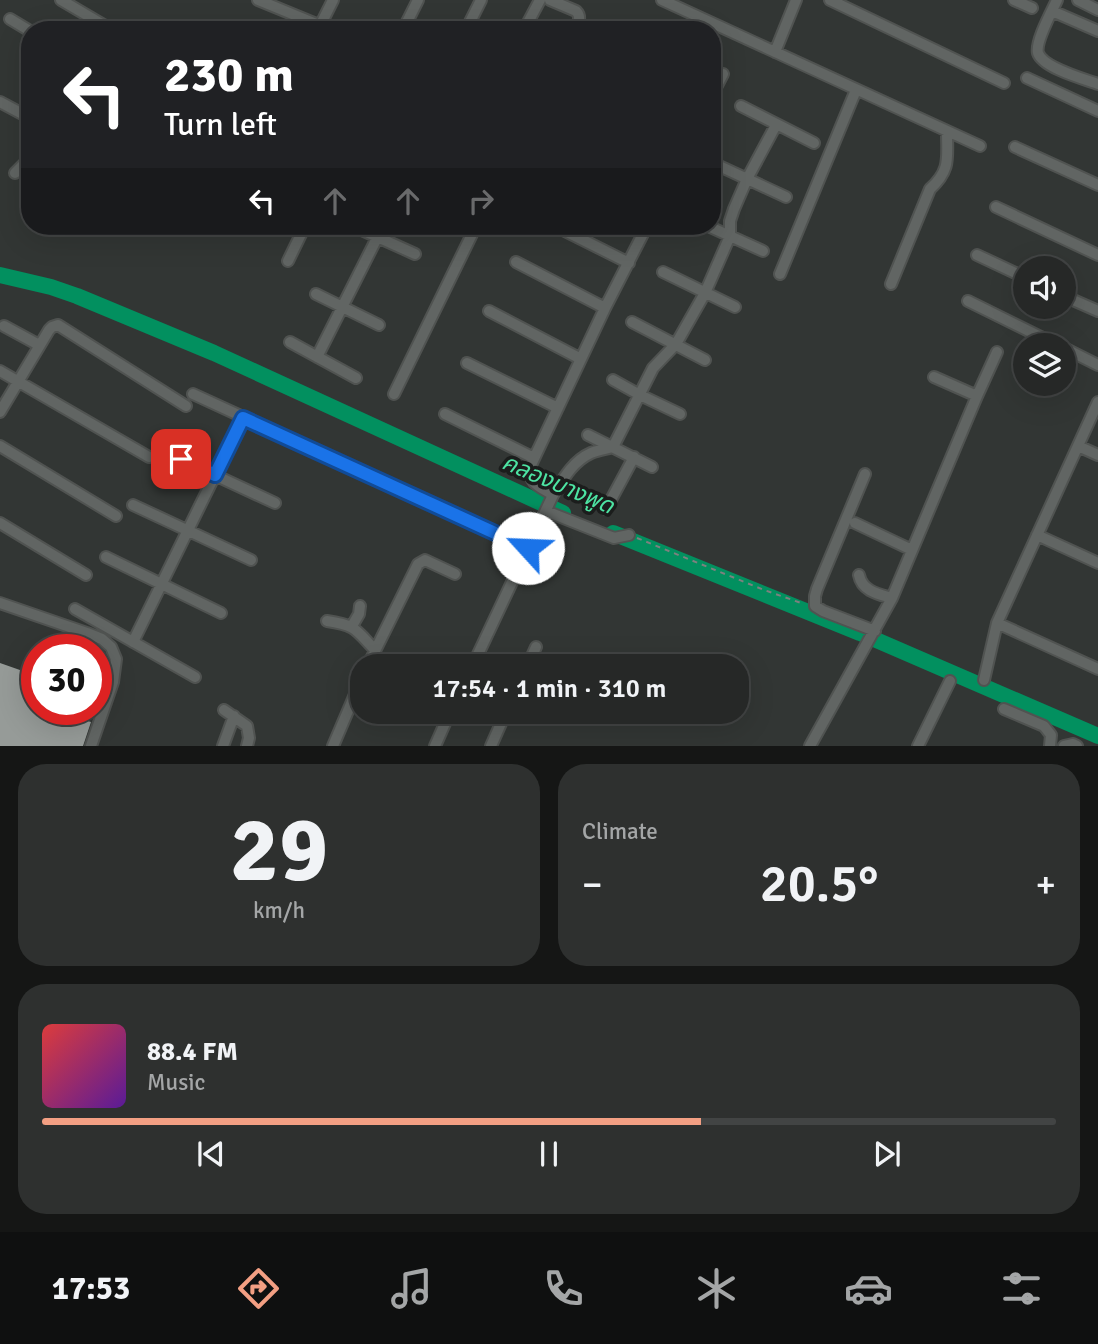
<!DOCTYPE html>
<html lang="en">
<head>
<meta charset="utf-8">
<style>
	:root { --surface:#262827; --page:#2e302f; --text:#f1f3f6; --muted:#a4a6a7; --line:#424444; --accent:#f39f83 }
	body { margin:0; font-family:Signika,"Noto Sans Thai",sans-serif; background:var(--page); color:var(--text); height:100vh; display:flex; flex-direction:column; font-size:26px; white-space:nowrap }
	* { box-sizing:border-box; margin:0 }
	p { font-size:23px; color:var(--muted) }
	.icon { flex:none; width:38px; height:38px; fill:none; stroke:currentColor; stroke-width:2; stroke-linecap:round; stroke-linejoin:round }
	.map { position:relative; height:746px; overflow:hidden }
	.sheet { display:flex; flex-direction:column; gap:18px; padding:18px; background:#151615; flex:1 }
	.sheet>* { flex:none }
	.top-card { position:absolute; left:21px; top:21px; width:700px; height:214px; border-radius:28px; box-shadow:0 7px 28px #0002,0 0 0 2px var(--line); background:#202124; color:#fff; overflow:hidden }
	.fabs { position:absolute; left:1013px; top:256px; display:grid; gap:14px }
	.fabs a { display:grid; place-items:center; width:63px; height:63px; border-radius:50%; background:var(--surface); box-shadow:0 7px 28px #0002,0 0 0 2px var(--line); font-size:35px }
	.speed { position:absolute; left:21px; top:634px; display:flex; gap:14px; font-size:35px; font-weight:700; text-align:center }
	.speed>* { display:grid; place-content:center; width:91px; height:91px; border-radius:50%; background:var(--surface); box-shadow:0 7px 28px #0002,0 0 0 2px var(--line); line-height:1 }
	.speed .limit { border:10px solid #d22; background:#fff; color:#111 }
	.pin { position:absolute; display:grid; place-items:center; width:60px; height:60px; color:#fff; margin:-30px; border-radius:14px; box-shadow:0 4px 10px #0006 }
	.me { position:absolute; width:77px; margin:-38px; rotate:295deg; stroke-linejoin:round; filter:drop-shadow(0 0 5px #0008) }
	.turn { display:flex; align-items:center; gap:24px; height:147px; padding:0 28px; font-size:32px }
	.turn .icon { width:91px; height:91px; stroke-width:2.5 }
	.turn b { display:block; font-size:49px; line-height:60px }
	.lanes { display:flex; align-items:center; height:66px; padding:0 28px; background:#0003; justify-content:center; gap:35px; direction:ltr }
	.lanes .off { opacity:.35 }
	.big { font-size:52px; font-weight:600; line-height:1.1 }
	.sheet .card { flex:1; display:flex; flex-direction:column; justify-content:center; gap:10px; min-width:0; padding:0 24px; border-radius:28px; background:var(--page) }
	.sheet .dial { align-items:center; gap:0 }
	.dial b { font-size:91px; line-height:1 }
	.song { display:flex; align-items:center; gap:21px }
	.cover { width:84px; height:84px; border-radius:10px; background:linear-gradient(135deg,hsl(0 70% 55%),hsl(270 70% 35%)) }
	.played { height:7px; border-radius:4px; background:linear-gradient(90deg,var(--accent) 65%,var(--line) 65%) }
	.keys { display:flex; justify-content:space-around; direction:ltr }
	.heat { display:flex; justify-content:space-between; align-items:center; font-size:38px; direction:ltr }
	.sheet .tiles { flex:1; display:grid; gap:18px; grid-template-columns:1fr 1fr }
	.card:last-child { grid-column:span 2 }
	.trip { position:absolute; left:350px; top:654px; width:399px; height:70px; border-radius:28px; background:var(--surface); box-shadow:0 7px 28px #0002,0 0 0 2px var(--line); font-weight:600; line-height:70px; text-align:center }
	.tab-bar { display:flex; height:112px; justify-content:space-around; align-items:center; background:#0f1010; color:var(--muted) }
	.tab-bar .icon { width:49px; height:49px }
	.tab-bar .on { color:var(--accent) }
	.tab-bar b { font-size:32px; color:var(--text) }
	.map>svg:first-child { display:block }
	.lines { fill:none; stroke-linecap:round; stroke-linejoin:round }
	.river { stroke:#02905f; stroke-width:16 }
	.building { fill:#969b98 }
	.minor-casing { stroke:#505351; stroke-width:14 }
	.path { stroke:#7d817f; stroke-width:2; stroke-dasharray:5 5; stroke-linecap:butt }
	.minor { stroke:#616563; stroke-width:10 }
	.route-casing { stroke:#114b97; stroke-width:18 }
	.route { stroke:#1a73e8; stroke-width:12 }
	.labels { text-anchor:middle; dominant-baseline:central; stroke-width:7; stroke-linejoin:round; paint-order:stroke }
	.water-label { font-size:23px; font-style:italic; fill:#4de4a3; stroke:#1b1d1c }
</style>
</head>
<body>
<div class="map">
<svg width="1098" height="746" viewBox="0 0 1098 746">
	<rect width="100%" height="100%" fill="#323634"/>
	<g class="lines">
		<path class="river" d="M0 275 51 287 77 296 214 353 563 513
			M613 533 860 633 1098 736"/>
	</g>
	<path class="building" d="M0 663 37 676V709H75L72 716 91 722 83 746H0Z"/>
	<g class="lines">
		<defs>
			<path id="minor" d="M61 0 112 30
				M258 0 331 30
				M550 0 576 11C582 17 578 23 575 30
				M662 0 980 146
				M830 0 1004 83
				M1014 0 1032 8
				M1057 0C1052 11 1035 42 1038 53 1043 68 1084 79 1098 84
				M1078 0 1098 10
				M1052 11 1098 31
				M10 19 30 31
				M320 26 333 0
				M403 30 418 0
				M466 30 481 0
				M524 30 540 0
				M775 52 796 0
				M1027 78 1098 111
				M712 95 723 74
				M0 102 30 118
				M741 106 814 143
				M1015 147 1098 185
				M715 164 786 197
				M15 173 30 158
				M996 207 1098 255
				M353 226 415 254
				M555 226 629 263
				M708 226 763 251
				M977 255 1026 278
				M288 261 305 226
				M516 262 605 308
				M663 272 735 307
				M780 274 856 90
				M891 284 930 189C951 170 947 158 947 132
				M316 294 379 325
				M1064 296 1098 311
				M968 301 1057 345
				M489 311 581 359
				M632 322 705 360
				M4 326 39 345
				M290 342 356 378
				M1064 348 1098 365
				M317 357 383 226
				M467 363 558 408
				M0 371 149 457
				M934 377 977 396
				M613 380 640 395 680 414
				M193 394 528 548
				M394 394 476 226
				M0 412 49 330 52 327 58 325 186 406
				M445 414 534 458
				M588 435 652 467
				M0 446 116 516
				M1078 446 1098 455
				M163 451 275 503
				M865 474 817 589 815 596V606L823 611 875 631
				M553 495C563 479 573 461 591 453 598 450 606 449 613 447L653 368 676 344 705 293 730 236V221L734 209 747 179 776 125
				M133 505 251 560
				M606 509 634 457
				M546 511 614 538 629 535
				M0 523 86 575
				M855 523 912 550
				M1037 535 1098 563
				M106 557 221 613
				M859 575C862 591 878 594 892 598
				M0 603 87 633 102 639 111 647 116 659 113 682 91 746
				M75 609 195 677
				M327 621C356 625 356 630 375 650
				M997 623 1098 669
				M352 626 359 614 360 606
				M133 642 243 418
				M367 667 418 564 425 560 455 574
				M472 667 553 495C541 487 528 484 530 467L605 308 647 226
				M527 667 536 647
				M984 680 997 623 1098 402
				M1004 709 1044 726 1051 735 1050 746
				M224 710 247 726 249 738 247 746
				M223 746 234 716
				M333 746 362 678
				M435 746 450 712
				M491 746 506 712
				M810 746 892 598 977 396 997 352
				M918 746 950 681
				M1064 746 1073 744 1077 746"/>
		</defs>
		<use href="#minor" class="minor-casing"/>
		<path class="path" d="M637 538 764 590 804 604"/>
		<use href="#minor" class="minor"/>
	</g>
	<g class="lines">
		<defs>
			<path id="route" d="M181 459 215 475 243 418 528 548"/>
		</defs>
		<use href="#route" class="route-casing"/>
		<use href="#route" class="route"/>
	</g>
	<g class="labels">
		<g class="water-label">
			<text transform="translate(558 484) rotate(23)">คลองบางพูด</text>
		</g>
	</g>
</svg>
<div class="fabs">
<a><svg class="icon" aria-label="sound" viewBox="0 0 24 24"><path d="M4 9h4l5-4v14l-5-4H4zM17 9q2 3 0 6"/></svg></a>
<a><svg class="icon" aria-label="layers" viewBox="0 0 24 24"><path d="M12 4l9 5-9 5-9-5zM3 14l9 5 9-5"/></svg></a>
</div>
<div class="speed"><div class="limit">30</div></div>
<div class="pin" style="left:181px;top:459px;background:#d93025"><svg class="icon" aria-label="arrive" viewBox="0 0 24 24"><path d="M6 21V4h12l-3 4 3 4H6"/></svg></div>
<svg class="me" style="left:528px;top:548px" viewBox="-20 -20 40 40"><circle r="19" fill="#fff"/><path d="M0-13L10 11 0 6-10 11z" fill="#1a73e8"/></svg>
<div class="trip">17:54 · 1 min · 310 m</div>
<div class="top-card">
<div class="turn"><svg class="icon" aria-label="left" viewBox="0 0 24 24"><path d="M17 20v-9H6M10 6l-5 5 5 5"/></svg><div><b>230 m</b>Turn left</div></div>
<div class="lanes"><svg class="icon" aria-label="left" viewBox="0 0 24 24"><path d="M17 20v-9H6M10 6l-5 5 5 5"/></svg><svg class="icon off" aria-label="ahead" viewBox="0 0 24 24"><path d="M12 20V5M6 11l6-6 6 6"/></svg><svg class="icon off" aria-label="ahead" viewBox="0 0 24 24"><path d="M12 20V5M6 11l6-6 6 6"/></svg><svg class="icon off" aria-label="right" viewBox="0 0 24 24"><path d="M7 20v-9h11M14 6l5 5-5 5"/></svg></div>
</div>
</div>
<section class="sheet">
<div class="tiles">
<div class="card dial"><b>29</b><p>km/h</p></div>
<div class="card"><p>Climate</p>
<div class="heat"><a>−</a><b class="big">20.5°</b><a>+</a></div>
</div>
<div class="card">
<div class="song"><i class="cover"></i><div><b>88.4 FM</b><p>Music</p></div></div>
<div class="played"></div>
<div class="keys"><svg class="icon" aria-label="previous" viewBox="0 0 24 24"><path d="M18 5L8 12l10 7zM5 5v14"/></svg><svg class="icon" aria-label="pause" viewBox="0 0 24 24"><path d="M8 5v14M16 5v14"/></svg><svg class="icon" aria-label="next" viewBox="0 0 24 24"><path d="M6 5l10 7-10 7zM19 5v14"/></svg></div>
</div>
</div>
</section>
<nav class="tab-bar">
<b>17:53</b>
<svg class="icon on" aria-label="directions" viewBox="0 0 24 24"><path d="M12 3l9 9-9 9-9-9zM9 14v-3h6M13 9l2 2-2 2"/></svg>
<svg class="icon" aria-label="music" viewBox="0 0 24 24"><path d="M9 18V5l10-2v13"/><circle cx="6" cy="18" r="3"/><circle cx="16" cy="16" r="3"/></svg>
<svg class="icon" aria-label="phone" viewBox="0 0 24 24"><path d="M5 4h4l2 5-3 2q2 4 5 5l2-3 5 2v4C11 20 4 13 5 4z"/></svg>
<svg class="icon" aria-label="climate" viewBox="0 0 24 24"><path d="M12 3v18M4 7l16 10M4 17L20 7"/></svg>
<svg class="icon" aria-label="car" viewBox="0 0 24 24"><path d="M5 17H2v-5l4-1 3-4h7l3 4 3 1v5h-3M9 17h6M6 11h13"/><circle cx="7" cy="17" r="2"/><circle cx="17" cy="17" r="2"/></svg>
<svg class="icon" aria-label="filters" viewBox="0 0 24 24"><path d="M4 7h16M4 17h16"/><circle cx="9" cy="7" r="2"/><circle cx="15" cy="17" r="2"/></svg>
</nav>
</body>
</html>
